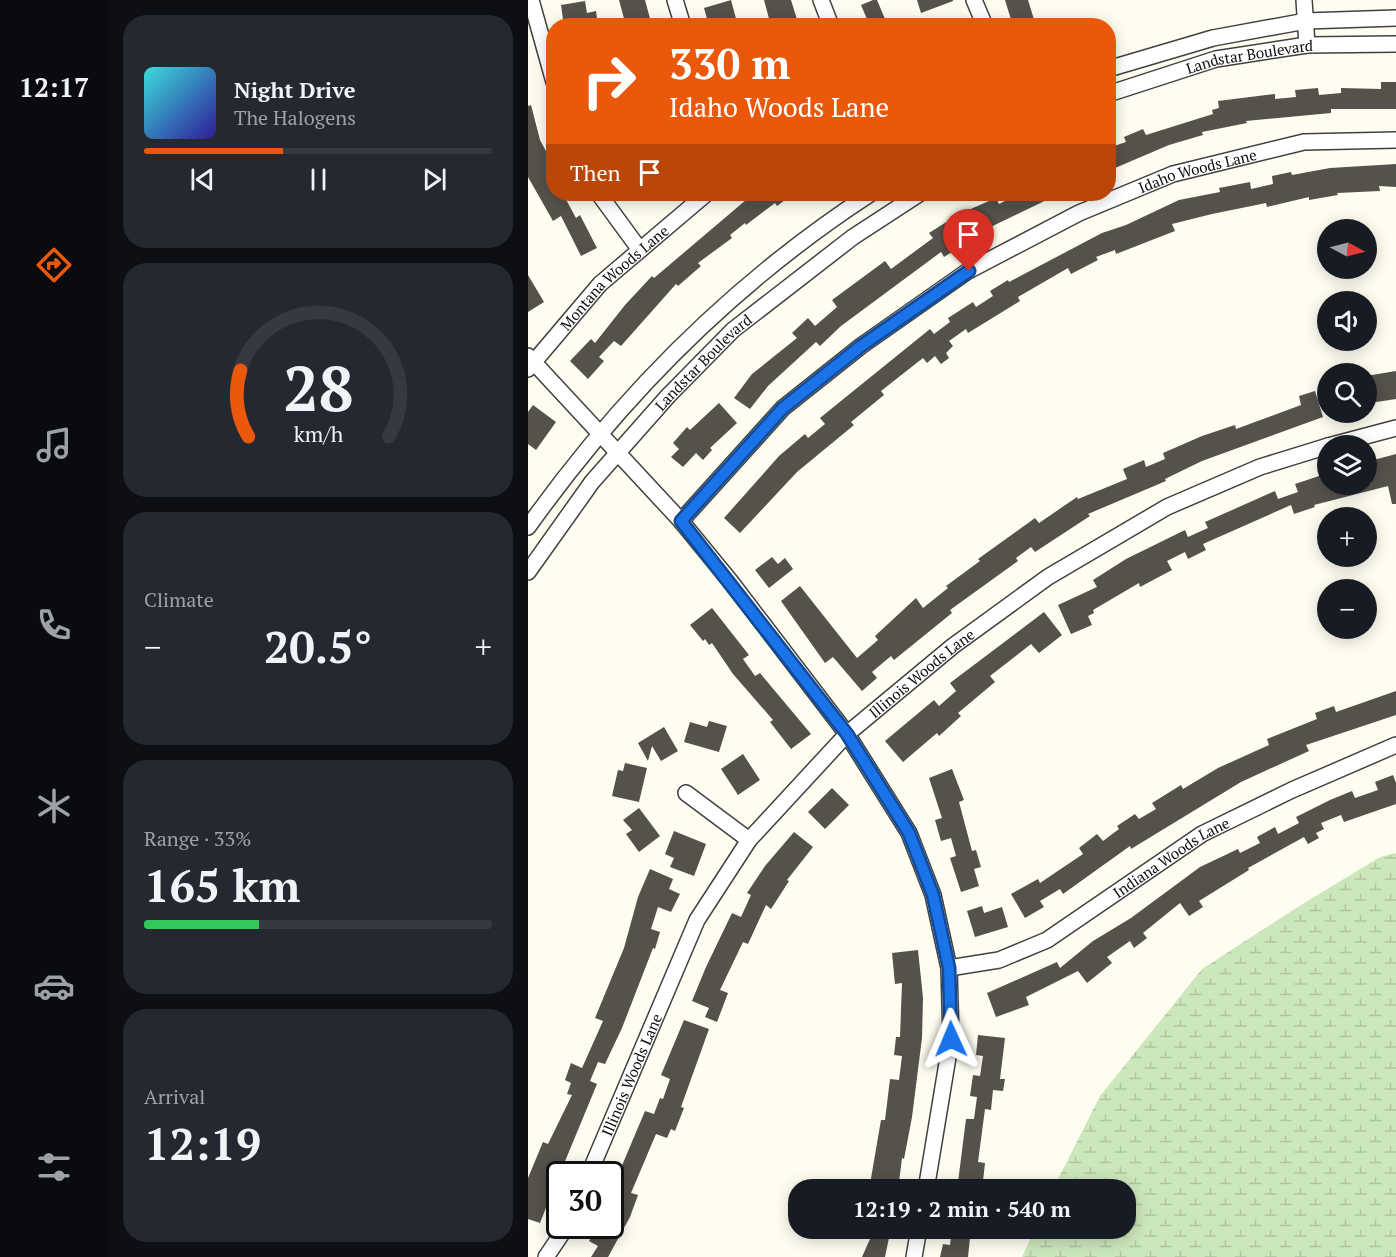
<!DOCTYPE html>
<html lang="en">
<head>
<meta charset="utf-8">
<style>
	:root { --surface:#171b24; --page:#242831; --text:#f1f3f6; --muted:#9ea1a6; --line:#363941; --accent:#ea580c }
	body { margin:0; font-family:"PT Serif",serif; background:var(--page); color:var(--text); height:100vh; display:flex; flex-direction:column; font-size:22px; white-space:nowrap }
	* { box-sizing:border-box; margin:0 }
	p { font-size:20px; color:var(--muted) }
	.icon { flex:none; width:33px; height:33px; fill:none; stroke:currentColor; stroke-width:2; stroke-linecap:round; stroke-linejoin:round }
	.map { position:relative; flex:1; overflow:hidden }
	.side { display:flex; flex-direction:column; gap:15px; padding:15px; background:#0d0f14; width:420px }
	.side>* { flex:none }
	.top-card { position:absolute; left:18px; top:18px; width:570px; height:183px; border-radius:24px; box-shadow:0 3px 15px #0003; background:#ea580c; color:#fff; overflow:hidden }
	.needle { width:39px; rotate:97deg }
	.fabs { position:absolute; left:789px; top:219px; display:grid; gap:12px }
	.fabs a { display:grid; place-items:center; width:60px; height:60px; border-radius:50%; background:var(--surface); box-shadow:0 3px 15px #0003; font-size:30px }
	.speed { position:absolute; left:18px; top:1161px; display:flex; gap:12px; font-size:30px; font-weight:700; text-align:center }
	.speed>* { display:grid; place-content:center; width:78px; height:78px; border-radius:50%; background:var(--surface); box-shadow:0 3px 15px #0003; line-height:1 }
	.speed .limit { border:3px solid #111; border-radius:9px; background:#fff; color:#111 }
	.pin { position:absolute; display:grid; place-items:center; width:51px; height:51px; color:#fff; margin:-62px -26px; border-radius:50% 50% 50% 0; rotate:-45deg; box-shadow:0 0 6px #0007 }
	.pin .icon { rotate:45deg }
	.me { position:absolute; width:66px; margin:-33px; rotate:359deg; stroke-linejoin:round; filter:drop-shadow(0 0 4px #0008) }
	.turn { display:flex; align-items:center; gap:21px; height:126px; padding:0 24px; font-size:27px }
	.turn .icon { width:78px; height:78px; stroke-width:2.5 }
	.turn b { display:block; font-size:42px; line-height:51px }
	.then { display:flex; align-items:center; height:57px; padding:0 24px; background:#0003; gap:12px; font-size:22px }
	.big { font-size:45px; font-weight:700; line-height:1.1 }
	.side .card { flex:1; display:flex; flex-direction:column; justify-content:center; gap:9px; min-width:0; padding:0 21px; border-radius:24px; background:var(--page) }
	.side .dial { align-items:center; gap:0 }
	.dial svg { height:156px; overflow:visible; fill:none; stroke:var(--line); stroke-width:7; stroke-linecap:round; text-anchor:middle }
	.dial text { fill:var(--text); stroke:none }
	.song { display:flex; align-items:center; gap:18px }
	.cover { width:72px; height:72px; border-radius:9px; background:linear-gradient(135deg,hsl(180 70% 55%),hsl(250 70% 35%)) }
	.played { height:6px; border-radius:3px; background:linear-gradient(90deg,var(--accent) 40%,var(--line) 40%) }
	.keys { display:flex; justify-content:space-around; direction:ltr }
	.heat { display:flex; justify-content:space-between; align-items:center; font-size:33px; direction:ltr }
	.charge { height:9px; border-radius:4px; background:linear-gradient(90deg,#34c759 33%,var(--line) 0) }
	.trip { position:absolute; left:260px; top:1179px; width:348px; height:60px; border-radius:24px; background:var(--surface); box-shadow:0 3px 15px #0003; font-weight:700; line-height:60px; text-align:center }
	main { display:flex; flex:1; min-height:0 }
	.menu { display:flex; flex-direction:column; width:108px; justify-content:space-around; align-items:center; background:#090b0e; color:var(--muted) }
	.menu .icon { width:42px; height:42px }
	.menu .current { color:var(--accent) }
	.menu b { font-size:27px; color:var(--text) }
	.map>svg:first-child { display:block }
	.wetland { fill:url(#wetland-marsh) }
	.building { fill:#56514b }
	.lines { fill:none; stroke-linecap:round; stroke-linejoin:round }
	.minor-casing { stroke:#414141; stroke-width:18 }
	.minor { stroke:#fff; stroke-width:15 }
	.route-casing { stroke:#114b97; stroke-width:15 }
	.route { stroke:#1a73e8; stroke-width:10 }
	.labels { text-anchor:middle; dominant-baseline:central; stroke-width:6; stroke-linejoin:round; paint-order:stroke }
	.street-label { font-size:15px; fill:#0e0e0e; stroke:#fff }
</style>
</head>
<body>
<main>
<nav class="menu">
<b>12:17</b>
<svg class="icon current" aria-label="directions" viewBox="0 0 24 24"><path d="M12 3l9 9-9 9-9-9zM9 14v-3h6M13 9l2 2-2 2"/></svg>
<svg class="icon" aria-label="music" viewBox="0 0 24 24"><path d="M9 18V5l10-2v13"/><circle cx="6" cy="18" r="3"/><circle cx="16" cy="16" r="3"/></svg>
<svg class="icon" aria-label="phone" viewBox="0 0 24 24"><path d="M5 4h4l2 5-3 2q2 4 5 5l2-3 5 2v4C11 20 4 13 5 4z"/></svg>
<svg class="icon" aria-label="climate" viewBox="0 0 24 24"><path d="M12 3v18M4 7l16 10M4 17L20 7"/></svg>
<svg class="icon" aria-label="car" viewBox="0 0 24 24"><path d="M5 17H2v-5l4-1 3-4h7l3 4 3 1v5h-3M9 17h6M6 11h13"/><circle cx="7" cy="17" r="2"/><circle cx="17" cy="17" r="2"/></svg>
<svg class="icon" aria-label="filters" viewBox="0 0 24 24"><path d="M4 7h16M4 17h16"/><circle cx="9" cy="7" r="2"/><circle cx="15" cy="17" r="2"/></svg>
</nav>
<section class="side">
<div class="card">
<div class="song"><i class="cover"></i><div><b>Night Drive</b><p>The Halogens</p></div></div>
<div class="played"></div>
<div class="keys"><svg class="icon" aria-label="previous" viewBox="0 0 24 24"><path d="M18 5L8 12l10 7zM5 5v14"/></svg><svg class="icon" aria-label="pause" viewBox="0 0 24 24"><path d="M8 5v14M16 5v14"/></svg><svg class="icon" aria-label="next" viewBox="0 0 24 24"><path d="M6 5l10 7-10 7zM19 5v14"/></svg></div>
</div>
<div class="card dial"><svg viewBox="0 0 100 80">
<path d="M14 69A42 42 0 1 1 86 69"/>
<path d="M14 69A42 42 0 0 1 10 35" stroke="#ea580c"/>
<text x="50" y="56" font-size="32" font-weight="700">28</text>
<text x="50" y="72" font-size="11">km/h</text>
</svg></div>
<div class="card"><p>Climate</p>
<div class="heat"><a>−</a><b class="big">20.5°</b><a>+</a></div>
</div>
<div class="card"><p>Range · 33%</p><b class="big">165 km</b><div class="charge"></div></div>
<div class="card"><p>Arrival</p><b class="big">12:19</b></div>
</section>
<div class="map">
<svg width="868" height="1257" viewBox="0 0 868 1257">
	<defs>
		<pattern id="wetland-marsh" width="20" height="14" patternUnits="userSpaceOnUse" patternTransform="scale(1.5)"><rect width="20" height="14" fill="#cde7bc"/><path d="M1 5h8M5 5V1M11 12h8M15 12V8" fill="none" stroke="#afc5a0"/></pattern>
	</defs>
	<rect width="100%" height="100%" fill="#fefdf0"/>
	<path class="wetland" d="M868 853V1257H494L507 1229 597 1228V1190L525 1189 572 1096 674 969 773 905 852 857Z"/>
	<path class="building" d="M91 0H117L124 26H98Z
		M203 0 210 26H181L176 8Z
		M236 0H263L271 26H243Z
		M345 0H349L360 26H342L333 5Z
		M389 0H425V1L393 13Z
		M477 0H500L508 26H485Z
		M57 1 59 13 68 11 70 26H36L33 5Z
		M853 82H868V109H803V113L718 121 719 123 674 132 675 135 641 145 580 171V148L598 142 596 137 615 129 618 135 685 114 684 110 691 108 690 101 747 94V99L768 97 767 90 790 88 791 95 813 93V88L853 89Z
		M3 105 12 140 26 166V194H35L48 218 52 215 69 248 53 256 33 216 25 221 0 177V106Z
		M868 164V187L851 186 852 191 809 193 810 195 781 200V197L739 207 738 203 684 214 644 224 647 231 588 254 587 250 568 257 570 260 543 274 540 268 490 297 492 301 440 333 438 329 421 341 425 346 418 353 421 358 413 364 407 356 399 363 395 358 353 391 356 395 323 422 326 425 269 472 212 533 196 518 251 456 277 434 280 438 297 424 292 418 308 405 402 329 406 334 422 322 420 318 445 302 448 307 465 296 462 291 480 280 481 282 574 233 598 225 651 200 692 192 691 188 722 182 723 189 745 184 744 176 763 172 764 175 802 168Z
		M225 194H265L249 206 247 203 218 225 217 223 202 235 204 238 170 263 173 266 150 286 148 284 93 346 86 341 71 357 76 361 60 379 42 361 63 339 67 343 97 305 124 276 126 278Z
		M491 194H531L444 236 446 238 416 257 413 252 313 326 292 346 288 342 240 386 222 409 206 398 224 374 269 338 264 333 280 318 287 326 309 307 304 300 357 261 363 269 405 238 401 233 431 214 468 198 471 204Z
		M0 275 16 302 0 312Z
		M868 371V399L842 403 838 376Z
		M787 391 795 417 674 461 637 479 638 481 560 514 562 516 507 552 503 547 488 558 490 561 422 610 424 613 366 660 363 656 344 672 349 678 334 691 305 657 297 663 253 601 272 586 329 658 350 640 347 636 388 598 395 608 420 588 418 586 452 561 450 559 507 518 511 523 549 497 550 499 599 479 595 469 616 460 618 467 637 459 635 453 674 436 707 425 708 429 773 405 771 396Z
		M191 403 209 423 182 448 184 450 175 460 168 453 155 467 143 457 151 449 145 443 159 427 162 430Z
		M5 405 28 422 8 450 0 444V412Z
		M868 454V504H864L860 486 786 505 787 507 766 514 763 505 675 544 678 550 660 559 657 552 639 561 644 570 612 587 611 583 565 610 566 613 560 616 564 625 543 634 530 605 569 587 565 580 598 559 657 530 660 537 680 528 677 522 747 491 750 499 770 492 767 484 800 473V484H843L838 462Z
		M244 557 250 564 257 558 265 569 241 588 227 570Z
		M184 608 221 655 215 659 227 676 232 673 283 734 263 749 242 722 245 720 205 674 184 643 181 645 177 639 175 641 162 625Z
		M516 612 534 635 511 653 503 644 462 676 467 682 430 713 433 716 411 736 409 733 375 762 357 741 406 700 411 706 428 691 422 683Z
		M868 691V715L778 745 781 751 713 782 603 849 602 846 535 894 532 889 512 901 516 907 497 918 483 894 510 879 512 883 555 854 551 848 569 834 575 841 591 829 589 826 607 814 611 819 628 809 624 803 653 785 655 789 690 768 741 745 739 739 789 719 787 713 806 706 808 712Z
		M181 721 199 726 191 752 156 742 162 722 179 727Z
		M136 727 150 751 133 761 124 746 120 761 110 743Z
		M215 754 232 780 210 795 193 769Z
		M97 763 119 768 111 802 84 796 90 770 95 771Z
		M424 769 436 800 431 802 444 851 448 850 453 867 446 869 451 886 433 892 422 858 428 856 423 838 413 841 407 820 414 818 401 778Z
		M865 775 868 783V804L816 822 813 815 793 823 796 829 788 833 791 838 780 844 776 837 720 868 721 870 671 901 675 907 661 916 652 903 615 933 619 938 606 948 602 941 579 957 584 963 559 983 550 971 498 997 501 1005 468 1017 459 993 529 962 532 968 565 941 603 918 672 867 710 849 712 853 732 843 729 837 747 827 750 834 771 823 768 817 802 800 824 791 827 798 850 790 847 782Z
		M304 788 321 805 297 829 280 812Z
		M111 808 132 836 111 852 98 834 104 830 95 820Z
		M146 831 178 844 166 876 142 867 146 858 137 854Z
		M266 832 285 847 259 880 261 881 243 909 238 905 220 944 215 942 192 990 200 993 189 1022 177 1017 181 1008 164 1001 178 967 204 913 213 917 223 895 219 893 237 866Z
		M122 869 145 879 141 889 152 894 143 912 130 907 123 929 132 932 127 949 125 948 94 1028 77 1064 70 1062 62 1081 69 1084 33 1171 26 1168 18 1187 25 1190 12 1223 0 1219V1178L15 1142 20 1144 44 1095 39 1094 43 1083 37 1080 43 1063 54 1068 75 1021 67 1018 96 948 110 897Z
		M454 906 456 913 474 907 480 927 447 937 439 911Z
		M390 950 395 998 394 1038 384 1117 376 1159 374 1158 370 1190H341L353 1120H357L362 1079 371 1080 374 1056 366 1055 368 1037H372L374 983 367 984 364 953Z
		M156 1020 181 1029 153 1107 156 1108 147 1131 143 1129 139 1138 128 1134 103 1193 110 1195 102 1217 80 1257H63L70 1246 61 1241 69 1226H82V1194L117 1111 126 1114 132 1098 135 1099 142 1079 133 1075Z
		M450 1035 477 1038 472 1079H477L475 1091 465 1090 463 1110 457 1109 450 1162 457 1163 454 1190H429L438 1119H446L449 1097 442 1096 445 1075 452 1076 455 1056 448 1055Z
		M337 1228H363L357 1257H334L342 1239 335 1238Z
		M424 1228H443L440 1257H412L415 1244 422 1245Z"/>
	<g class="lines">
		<defs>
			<g id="minor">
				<path d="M3 0 26 82"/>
				<path d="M147 0 155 26"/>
				<path d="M293 0 303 26"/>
				<path d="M446 0 457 26"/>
				<path d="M776 0 779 45"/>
				<path d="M580 69 685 38 778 21 868 18"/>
				<path id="s1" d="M580 94 688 59 779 45 868 44"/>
				<path d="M71 194 112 250"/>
				<path d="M0 356 153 521 203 582 319 734 381 833 405 895 421 968 423 1039 398 1190"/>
				<path id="s2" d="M0 369 72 284 178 194"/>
				<path d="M800 446 868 428"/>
				<path id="s3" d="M153 521 255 408 333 346 440 271 551 213 645 174 776 142 868 140"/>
				<path d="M0 527C94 395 207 282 342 194"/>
				<path id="s4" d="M0 572 64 482 140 396 205 330 325 237 391 194"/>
				<path d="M158 793 221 840"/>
				<path id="s5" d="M421 968 471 960 519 940 674 834 764 790 868 745"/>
				<path id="s6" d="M61 1174 169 920 221 840 319 734 425 646 520 577 639 507 732 467 800 446"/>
				<path d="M18 1257 39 1226"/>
				<path d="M386 1257 391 1228"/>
			</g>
		</defs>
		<use href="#minor" class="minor-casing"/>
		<use href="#minor" class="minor"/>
	</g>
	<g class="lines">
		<defs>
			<path id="route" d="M423 1039 421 968 405 895 381 833 319 734 153 521 255 408 333 346 441 271"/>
		</defs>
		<use href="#route" class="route-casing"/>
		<use href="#route" class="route"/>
	</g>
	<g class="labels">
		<g class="street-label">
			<text stroke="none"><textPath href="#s1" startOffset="147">Landstar Boulevard</textPath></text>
			<text stroke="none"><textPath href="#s3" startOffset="634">Idaho Woods Lane</textPath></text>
			<text stroke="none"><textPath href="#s2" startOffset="126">Montana Woods Lane</textPath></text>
			<text stroke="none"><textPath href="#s4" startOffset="274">Landstar Boulevard</textPath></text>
			<text stroke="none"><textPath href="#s6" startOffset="612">Illinois Woods Lane</textPath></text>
			<text stroke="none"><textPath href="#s5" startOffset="252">Indiana Woods Lane</textPath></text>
			<text stroke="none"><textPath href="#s6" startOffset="108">Illinois Woods Lane</textPath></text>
		</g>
	</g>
</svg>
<div class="fabs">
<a><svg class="needle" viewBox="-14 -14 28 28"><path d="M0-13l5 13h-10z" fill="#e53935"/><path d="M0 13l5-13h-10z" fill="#9ea1a6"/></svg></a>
<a><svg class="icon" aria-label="sound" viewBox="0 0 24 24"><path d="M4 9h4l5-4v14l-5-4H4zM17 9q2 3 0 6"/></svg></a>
<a><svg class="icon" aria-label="search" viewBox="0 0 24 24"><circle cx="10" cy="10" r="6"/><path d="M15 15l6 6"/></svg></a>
<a><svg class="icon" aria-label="layers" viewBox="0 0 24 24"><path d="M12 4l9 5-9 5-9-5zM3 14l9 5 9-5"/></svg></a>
<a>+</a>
<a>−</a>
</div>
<div class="speed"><div class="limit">30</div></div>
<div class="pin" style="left:441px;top:271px;background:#d93025"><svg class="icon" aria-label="arrive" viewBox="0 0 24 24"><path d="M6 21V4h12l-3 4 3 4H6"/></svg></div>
<svg class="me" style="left:423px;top:1039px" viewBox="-20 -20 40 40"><path d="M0-17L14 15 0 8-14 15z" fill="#1a73e8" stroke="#fff" stroke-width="4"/></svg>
<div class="trip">12:19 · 2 min · 540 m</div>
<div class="top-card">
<div class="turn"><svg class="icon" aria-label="right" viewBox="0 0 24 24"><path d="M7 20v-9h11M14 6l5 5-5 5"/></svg><div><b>330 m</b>Idaho Woods Lane</div></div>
<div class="then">Then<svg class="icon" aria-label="arrive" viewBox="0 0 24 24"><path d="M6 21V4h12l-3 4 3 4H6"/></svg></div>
</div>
</div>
</main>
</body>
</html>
